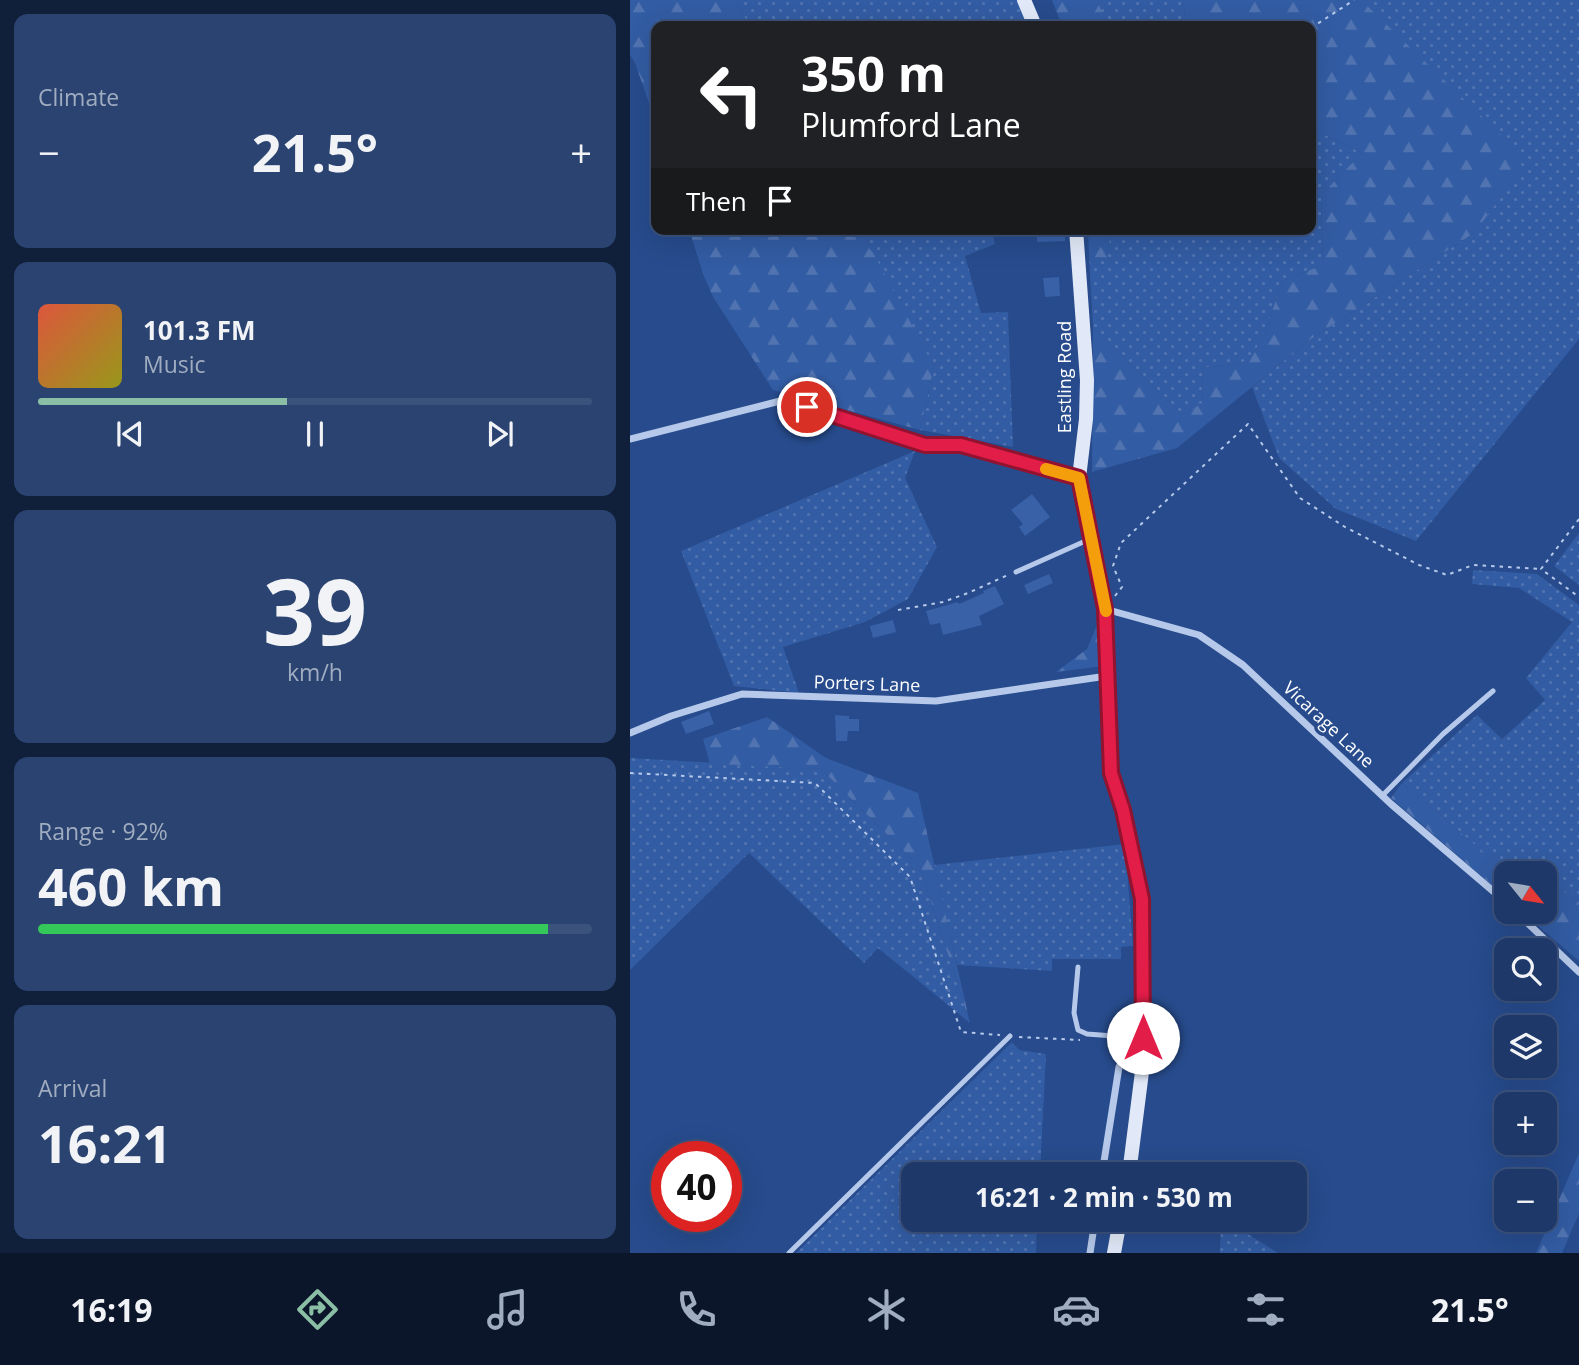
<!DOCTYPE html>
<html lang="en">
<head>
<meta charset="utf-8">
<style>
	:root { --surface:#1d3869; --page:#2a4371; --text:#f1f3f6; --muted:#a0acc0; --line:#3b527d; --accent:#8abfa5 }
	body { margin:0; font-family:"Open Sans",sans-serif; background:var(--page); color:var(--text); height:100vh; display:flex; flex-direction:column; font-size:26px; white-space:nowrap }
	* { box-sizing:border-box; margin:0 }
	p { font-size:23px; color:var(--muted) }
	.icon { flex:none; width:38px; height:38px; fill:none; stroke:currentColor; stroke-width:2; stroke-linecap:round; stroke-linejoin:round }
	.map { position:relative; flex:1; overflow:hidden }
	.side { display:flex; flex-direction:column; gap:14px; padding:14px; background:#101f3a; width:630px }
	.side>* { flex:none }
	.banner { position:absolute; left:21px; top:21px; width:665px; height:214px; border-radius:14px; box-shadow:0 7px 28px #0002,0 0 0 2px var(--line); background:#202124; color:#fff; overflow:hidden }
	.needle { width:46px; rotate:120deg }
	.controls { position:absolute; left:864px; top:861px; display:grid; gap:14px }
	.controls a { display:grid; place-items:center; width:63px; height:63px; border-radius:14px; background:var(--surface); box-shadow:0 7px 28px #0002,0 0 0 2px var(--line); font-size:35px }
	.speed { position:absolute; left:21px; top:1141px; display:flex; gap:14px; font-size:35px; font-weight:700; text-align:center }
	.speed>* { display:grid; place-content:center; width:91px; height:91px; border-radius:50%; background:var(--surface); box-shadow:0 7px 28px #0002,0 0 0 2px var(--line); line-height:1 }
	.speed .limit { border:10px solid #d22; background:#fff; color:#111 }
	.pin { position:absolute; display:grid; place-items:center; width:60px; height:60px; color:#fff; margin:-30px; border:4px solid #fff; border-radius:50%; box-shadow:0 2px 7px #0007 }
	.me { position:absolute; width:77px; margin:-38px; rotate:0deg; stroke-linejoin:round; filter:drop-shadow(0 0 5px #0008) }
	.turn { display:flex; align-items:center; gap:24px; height:147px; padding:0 35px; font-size:32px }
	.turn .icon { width:91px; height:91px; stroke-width:2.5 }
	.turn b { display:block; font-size:49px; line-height:60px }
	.then { display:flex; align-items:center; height:66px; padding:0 35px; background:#0003; gap:14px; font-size:26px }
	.big { font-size:52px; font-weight:700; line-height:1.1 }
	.side .widget { flex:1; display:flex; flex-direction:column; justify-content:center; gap:10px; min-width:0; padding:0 24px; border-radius:14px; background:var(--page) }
	.side .dial { align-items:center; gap:0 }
	.dial b { font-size:91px; line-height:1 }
	.song { display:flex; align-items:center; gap:21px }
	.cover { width:84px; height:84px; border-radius:10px; background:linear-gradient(135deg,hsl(10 70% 55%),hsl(60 70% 35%)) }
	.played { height:7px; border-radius:4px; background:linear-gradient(90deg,var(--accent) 45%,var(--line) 45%) }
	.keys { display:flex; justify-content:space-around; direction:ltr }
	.heat { display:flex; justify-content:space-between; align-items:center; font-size:38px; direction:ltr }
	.charge { height:10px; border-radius:5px; background:linear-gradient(90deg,#34c759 92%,var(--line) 0) }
	.trip { position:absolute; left:271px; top:1162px; width:406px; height:70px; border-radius:14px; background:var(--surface); box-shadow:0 7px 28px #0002,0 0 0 2px var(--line); font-weight:700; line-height:70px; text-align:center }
	.tab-bar { display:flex; height:112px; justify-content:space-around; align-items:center; background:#0c162a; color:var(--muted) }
	.tab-bar .icon { width:49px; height:49px }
	.tab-bar .selected { color:var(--accent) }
	.tab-bar b { font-size:32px; color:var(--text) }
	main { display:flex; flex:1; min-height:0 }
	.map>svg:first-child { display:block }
	.green { fill:url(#green-dots) }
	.forest { fill:url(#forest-firs) }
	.building { fill:#3861a8 }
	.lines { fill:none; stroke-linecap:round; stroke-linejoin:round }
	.path { stroke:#b6c9ea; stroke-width:2; stroke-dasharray:3.5 5; stroke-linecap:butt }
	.lane { stroke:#b6c9ea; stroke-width:5 }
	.street { stroke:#b6c9ea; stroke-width:7 }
	.secondary { stroke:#e1e9f8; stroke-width:14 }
	.route-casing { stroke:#92132f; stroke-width:18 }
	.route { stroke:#e11d48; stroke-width:12 }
	.slow { stroke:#f59e0b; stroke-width:12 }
	.labels { text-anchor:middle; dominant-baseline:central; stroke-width:7; stroke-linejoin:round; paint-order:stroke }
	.street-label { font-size:18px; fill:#fff; stroke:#274b8c }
</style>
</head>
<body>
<main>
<section class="side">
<div class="widget"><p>Climate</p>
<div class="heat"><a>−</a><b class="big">21.5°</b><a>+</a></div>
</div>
<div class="widget">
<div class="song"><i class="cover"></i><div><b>101.3 FM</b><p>Music</p></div></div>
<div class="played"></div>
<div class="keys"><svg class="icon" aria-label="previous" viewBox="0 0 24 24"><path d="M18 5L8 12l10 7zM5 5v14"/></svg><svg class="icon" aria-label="pause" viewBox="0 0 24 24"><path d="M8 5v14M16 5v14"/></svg><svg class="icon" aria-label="next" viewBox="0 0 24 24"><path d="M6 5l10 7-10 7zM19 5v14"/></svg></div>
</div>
<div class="widget dial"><b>39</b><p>km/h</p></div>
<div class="widget"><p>Range · 92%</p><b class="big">460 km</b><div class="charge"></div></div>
<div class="widget"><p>Arrival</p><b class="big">16:21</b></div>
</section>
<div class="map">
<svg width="949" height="1253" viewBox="0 0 949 1253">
	<defs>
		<pattern id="green-dots" width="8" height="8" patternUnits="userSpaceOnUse" patternTransform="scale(1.75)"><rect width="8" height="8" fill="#325ca3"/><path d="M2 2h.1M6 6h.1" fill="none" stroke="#5174b1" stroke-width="1.8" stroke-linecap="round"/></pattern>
		<pattern id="forest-firs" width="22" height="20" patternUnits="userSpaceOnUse" patternTransform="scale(1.75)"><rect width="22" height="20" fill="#325ca3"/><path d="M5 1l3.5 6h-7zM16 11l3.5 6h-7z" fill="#5174b1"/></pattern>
	</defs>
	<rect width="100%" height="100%" fill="#274b8c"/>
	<path class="green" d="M106 0H389L400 26H119Z
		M463 0H553L556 26H472Z
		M731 0H949V339L786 541 706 509 649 458 622 387 681 339 844 233Z
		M681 128 732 153 691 195 693 265 652 281 635 333 619 362 573 368 572 403 553 415 463 328 459 256 477 258 481 229H681Z
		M222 229H361L365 244 335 256 351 313 378 312 383 447 290 430 304 367Z
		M285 451 275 478 307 547 278 599 235 622 153 647 169 693 104 686 51 551Z
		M949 533V585L924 566Z
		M843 570 907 574 949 605V902L915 879V873H906L898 868 892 873H878L772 783 847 715 872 739 915 700 896 678 942 622 889 588 842 584Z
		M0 758 191 769 290 867 340 1023 248 948 234 963 119 853 0 970Z
		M495 844 503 946 491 947V959H422V971L327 965 304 865Z
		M382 1042 389 1050 416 1054 410 1174H284V1220H407L406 1253H166Z
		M591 1220H596L648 1253H590Z"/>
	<path class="forest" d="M0 0H106L119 26H26V123L5 63 0 55Z
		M422 0H467L477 26H432Z
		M553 0H731L894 157 881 184 844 233 681 339 547 448 462 472 463 328 553 415 572 403 573 368 619 362 635 333 652 281 693 265 691 195 732 153 681 128V26H556Z
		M59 229H222L244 254 304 367 290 430 143 390 83 297 73 274Z
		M458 229H481L477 259 459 256Z
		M471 615 474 666 426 672 457 649Z
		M137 717 196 758 288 793 340 1023 290 867 191 769 80 764 73 739Z
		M772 783 878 873 877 898 761 798Z
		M915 879 949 902V961L892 912H915Z
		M949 1153V1213L932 1253H906Z"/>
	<path class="building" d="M407 229H435V241L407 242Z
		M429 277 430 296 415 297 413 278Z
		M402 494 420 517 395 536 389 527 393 524 381 510Z
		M419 574 423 583 398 594 394 585Z
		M365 586 374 604 349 616 352 625 313 635 310 623 300 625 296 611 328 602 329 604 354 593 353 591Z
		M263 620 266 632 243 638 240 626Z
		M79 711 84 724 56 734 51 722Z
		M205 715 219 716V719H229V731H218L217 741H206Z"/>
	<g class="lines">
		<path class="path" d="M681 28 724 0
			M949 519 911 569 949 597
			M485 596 492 587 483 566 491 543 618 424 670 498 715 527 789 565 817 575 843 565 911 569
			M268 610 313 602 338 593 380 574
			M0 773 185 783 280 877 331 1032 370 1035
			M389 1037 450 1040"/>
		<path class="lane" d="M386 572 460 539
			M752 796 813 734 863 691
			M448 967 444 1013 448 1030 457 1034 510 1038
			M159 1253 380 1036"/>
		<path class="street" d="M0 439 154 400 295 445H331L449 478
			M475 609 569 635 613 665 761 804 877 903
			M0 733 41 716 112 694 306 701 477 676
			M886 912 949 972
			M472 1174 489 1067
			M460 1253 465 1220"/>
		<path class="secondary" d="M394 0 405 26
			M446 229 457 380 456 419 449 478 475 609 481 773 493 810 512 899 513 1064 499 1174
			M484 1253 490 1220"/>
	</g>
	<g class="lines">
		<defs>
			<path id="route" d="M177 407 295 445H331L449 478 475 609 481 773 493 810 512 899 513 1038"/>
		</defs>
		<use href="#route" class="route-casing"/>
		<use href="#route" class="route"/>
		<path class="slow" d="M416 469 449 478 476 611"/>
	</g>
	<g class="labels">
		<g class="street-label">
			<text transform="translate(434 377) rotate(-90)">Eastling Road</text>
			<text transform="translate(237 683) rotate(2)">Porters Lane</text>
			<text transform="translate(699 724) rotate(43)">Vicarage Lane</text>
		</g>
	</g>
</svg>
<div class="controls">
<a><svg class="needle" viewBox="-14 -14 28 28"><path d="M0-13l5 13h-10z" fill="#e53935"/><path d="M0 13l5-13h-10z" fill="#a0acc0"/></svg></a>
<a><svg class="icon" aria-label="search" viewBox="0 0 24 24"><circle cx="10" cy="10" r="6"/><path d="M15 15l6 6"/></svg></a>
<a><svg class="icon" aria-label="layers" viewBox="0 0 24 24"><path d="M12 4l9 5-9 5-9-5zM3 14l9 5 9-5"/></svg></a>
<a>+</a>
<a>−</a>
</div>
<div class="speed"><div class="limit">40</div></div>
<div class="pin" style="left:177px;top:407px;background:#d93025"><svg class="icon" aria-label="arrive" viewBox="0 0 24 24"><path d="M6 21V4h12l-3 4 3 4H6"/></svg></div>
<svg class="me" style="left:513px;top:1038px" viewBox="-20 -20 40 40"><circle r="19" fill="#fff"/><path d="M0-13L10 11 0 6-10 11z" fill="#e11d48"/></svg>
<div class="trip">16:21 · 2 min · 530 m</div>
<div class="banner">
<div class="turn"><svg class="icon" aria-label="left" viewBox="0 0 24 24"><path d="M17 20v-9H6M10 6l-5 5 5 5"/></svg><div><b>350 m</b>Plumford Lane</div></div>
<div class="then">Then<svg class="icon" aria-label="arrive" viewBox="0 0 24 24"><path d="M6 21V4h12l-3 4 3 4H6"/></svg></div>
</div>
</div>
</main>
<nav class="tab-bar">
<b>16:19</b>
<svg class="icon selected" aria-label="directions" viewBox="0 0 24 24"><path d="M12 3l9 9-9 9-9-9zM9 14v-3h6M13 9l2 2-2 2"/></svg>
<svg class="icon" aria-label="music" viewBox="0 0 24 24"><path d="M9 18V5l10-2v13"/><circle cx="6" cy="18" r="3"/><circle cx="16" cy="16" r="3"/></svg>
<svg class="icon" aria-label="phone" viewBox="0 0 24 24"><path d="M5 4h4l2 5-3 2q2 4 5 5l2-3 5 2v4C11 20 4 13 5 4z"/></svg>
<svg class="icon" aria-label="climate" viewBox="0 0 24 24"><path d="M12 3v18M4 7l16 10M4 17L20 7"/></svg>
<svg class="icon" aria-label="car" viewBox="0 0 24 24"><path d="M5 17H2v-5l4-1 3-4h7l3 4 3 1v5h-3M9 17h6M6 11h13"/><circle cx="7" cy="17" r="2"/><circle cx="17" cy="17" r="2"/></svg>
<svg class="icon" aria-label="filters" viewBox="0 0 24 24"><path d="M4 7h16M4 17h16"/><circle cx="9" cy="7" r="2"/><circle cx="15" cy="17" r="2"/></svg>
<b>21.5°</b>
</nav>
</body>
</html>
